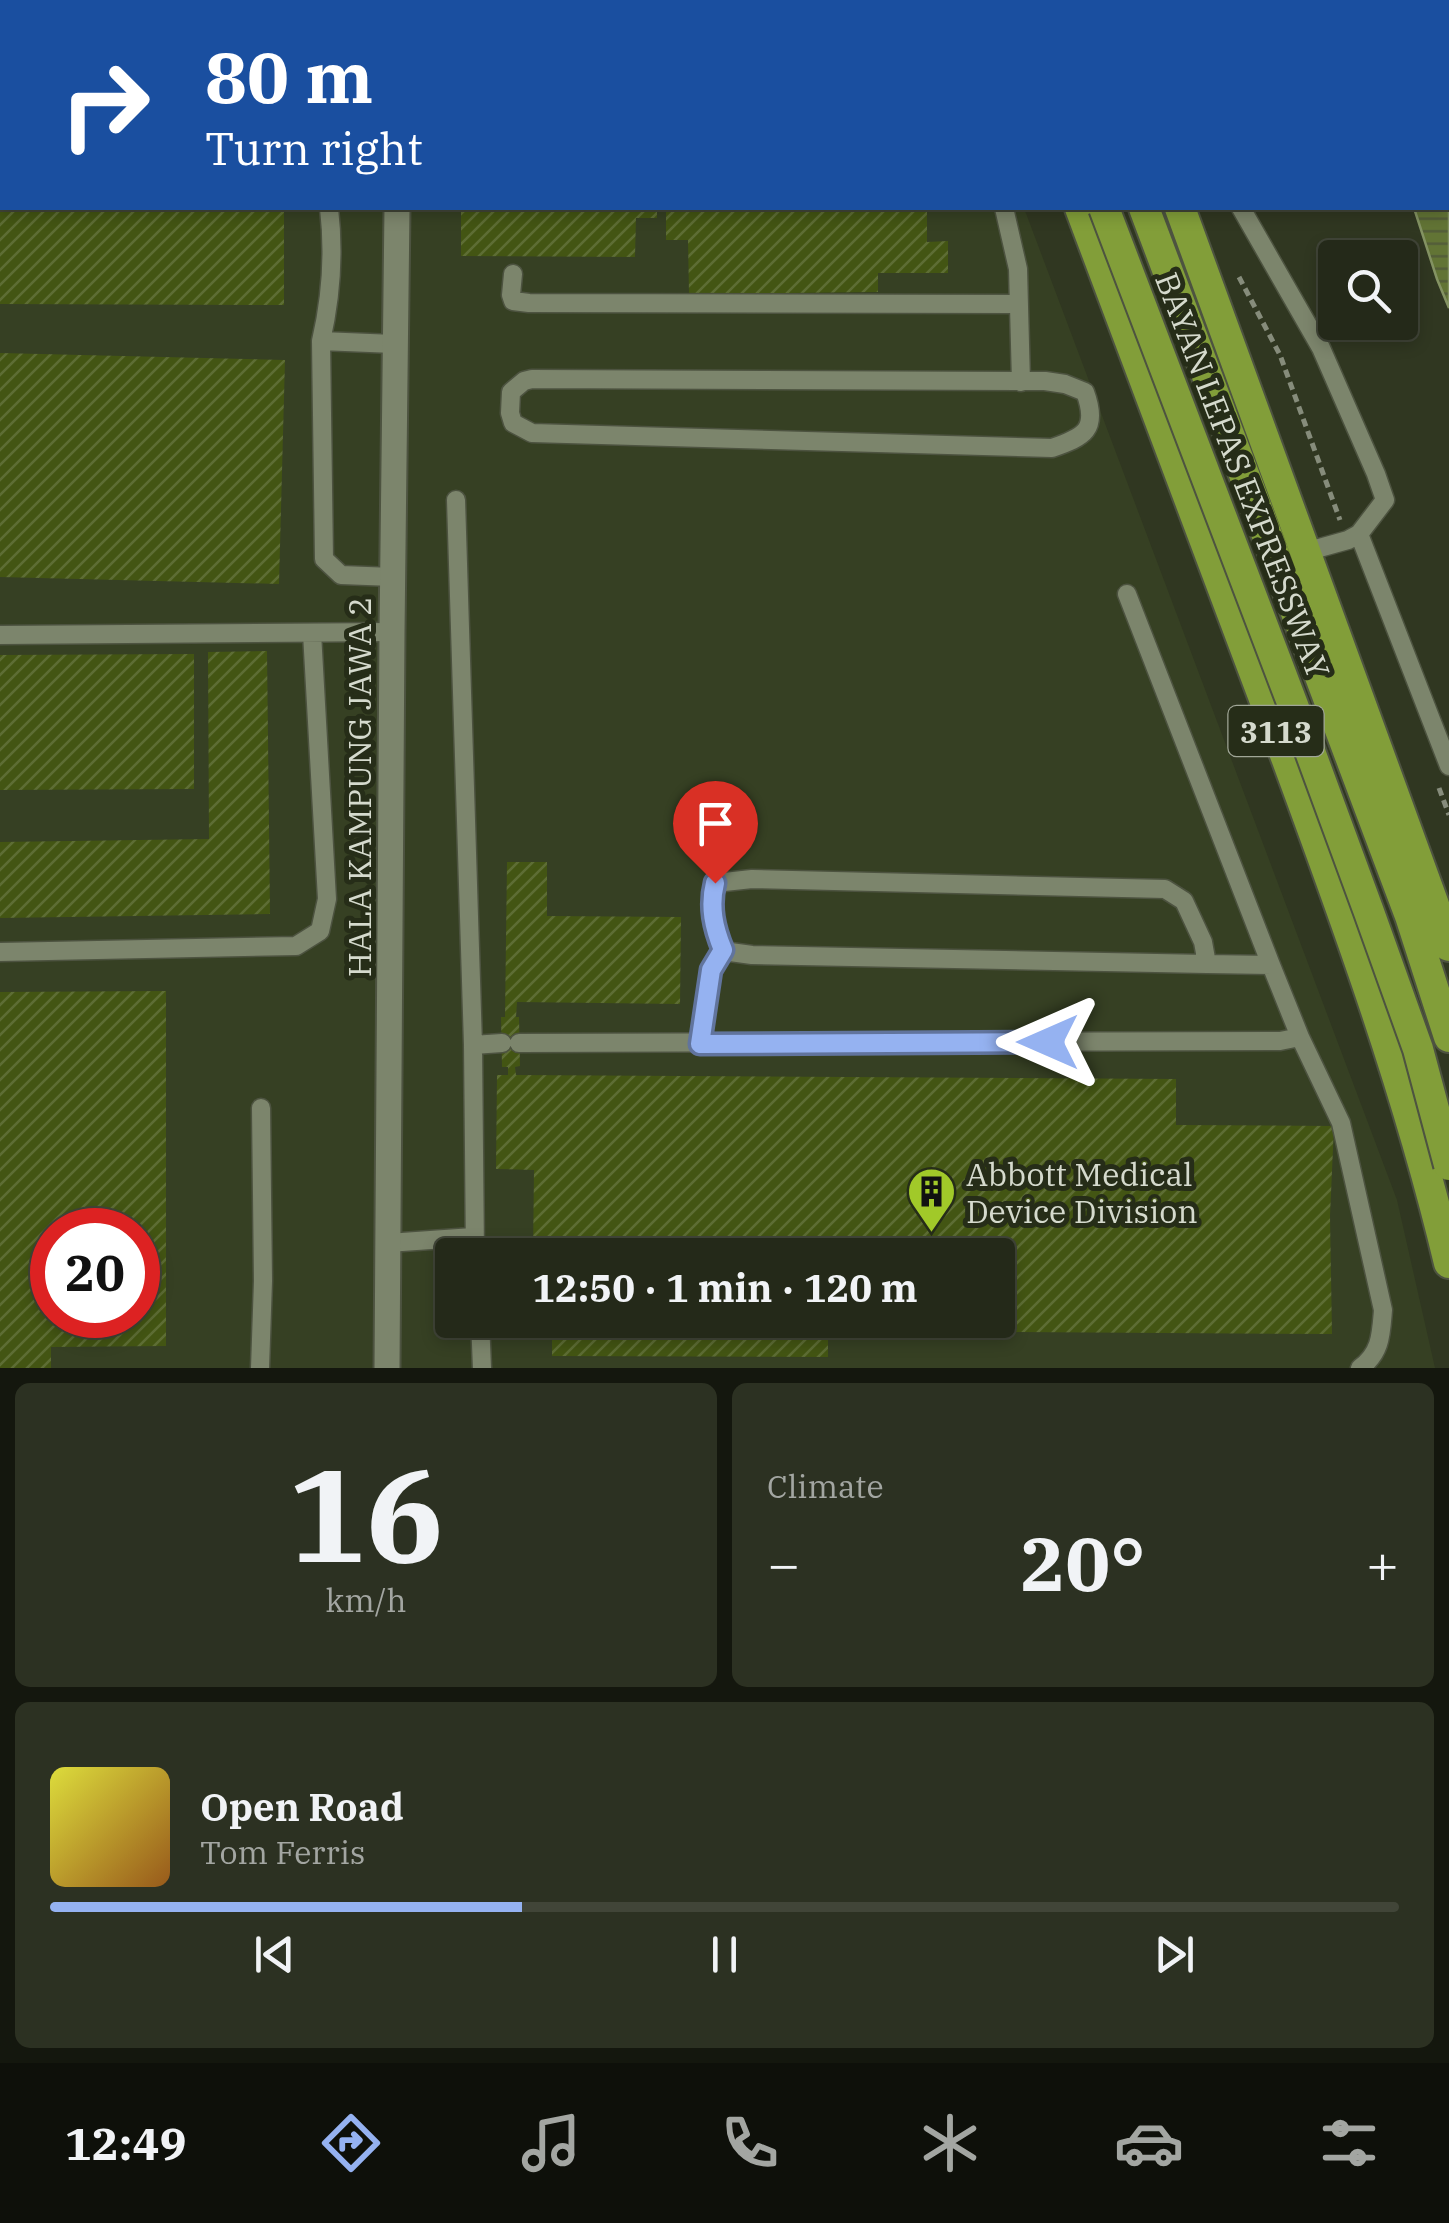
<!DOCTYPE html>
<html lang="en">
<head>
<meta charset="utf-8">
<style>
	:root { --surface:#242919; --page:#2c3122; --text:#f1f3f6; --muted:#a3a6a2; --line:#414538; --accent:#95b2f1 }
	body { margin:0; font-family:"IBM Plex Serif",serif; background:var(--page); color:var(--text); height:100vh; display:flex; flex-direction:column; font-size:38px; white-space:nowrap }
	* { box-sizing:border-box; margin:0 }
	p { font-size:32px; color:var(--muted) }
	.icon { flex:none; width:55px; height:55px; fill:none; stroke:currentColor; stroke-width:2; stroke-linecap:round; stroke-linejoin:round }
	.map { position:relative; height:1368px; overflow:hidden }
	.panel { display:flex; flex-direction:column; gap:15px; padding:15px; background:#14170e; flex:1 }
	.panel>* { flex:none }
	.top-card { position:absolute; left:0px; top:0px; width:1450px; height:210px; box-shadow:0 5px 15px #0003,0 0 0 2px var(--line); background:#1a4fa0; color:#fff; overflow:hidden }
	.buttons { position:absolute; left:1318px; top:240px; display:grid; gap:20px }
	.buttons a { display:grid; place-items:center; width:100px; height:100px; border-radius:10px; background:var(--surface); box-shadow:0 5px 15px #0003,0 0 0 2px var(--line); font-size:50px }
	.speed { position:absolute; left:30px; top:1208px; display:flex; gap:20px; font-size:50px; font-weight:700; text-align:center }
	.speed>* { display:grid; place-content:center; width:130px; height:130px; border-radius:50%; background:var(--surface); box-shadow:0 5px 15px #0003,0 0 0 2px var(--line); line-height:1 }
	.speed .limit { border:15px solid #d22; background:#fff; color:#111 }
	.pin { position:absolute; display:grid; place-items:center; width:85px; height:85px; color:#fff; margin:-102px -42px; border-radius:50% 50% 50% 0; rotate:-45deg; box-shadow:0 0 10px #0007 }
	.pin .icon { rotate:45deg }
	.me { position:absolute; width:110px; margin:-55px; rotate:270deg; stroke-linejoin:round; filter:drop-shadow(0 0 8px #0008) }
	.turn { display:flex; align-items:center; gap:35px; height:210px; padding:0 40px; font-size:45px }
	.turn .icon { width:130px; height:130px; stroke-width:2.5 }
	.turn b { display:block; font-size:70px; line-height:85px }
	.big { font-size:75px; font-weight:800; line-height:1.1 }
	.panel .card { flex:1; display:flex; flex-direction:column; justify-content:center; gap:15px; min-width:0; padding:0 35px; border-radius:15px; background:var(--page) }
	.panel .dial { align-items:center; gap:0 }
	.dial b { font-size:130px; line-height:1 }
	.song { display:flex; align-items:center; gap:30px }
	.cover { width:120px; height:120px; border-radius:15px; background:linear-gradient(135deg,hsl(60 70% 55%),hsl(30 70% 35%)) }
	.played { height:10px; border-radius:5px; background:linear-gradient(90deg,var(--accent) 35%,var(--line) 35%) }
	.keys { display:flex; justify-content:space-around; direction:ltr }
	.heat { display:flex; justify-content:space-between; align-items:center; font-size:55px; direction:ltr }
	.panel .tiles { flex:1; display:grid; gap:15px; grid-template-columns:1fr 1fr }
	.card:last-child { grid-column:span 2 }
	.trip { position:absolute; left:435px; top:1238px; width:580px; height:100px; border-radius:10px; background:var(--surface); box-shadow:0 5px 15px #0003,0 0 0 2px var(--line); font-weight:800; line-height:100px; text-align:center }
	.tab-bar { display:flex; height:160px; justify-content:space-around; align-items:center; background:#0e100a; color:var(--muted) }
	.tab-bar .icon { width:70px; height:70px }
	.tab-bar .current { color:var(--accent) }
	.tab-bar b { font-size:45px; color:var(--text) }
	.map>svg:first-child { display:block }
	.built { fill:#364023; fill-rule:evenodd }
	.water { fill:url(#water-rules); stroke:#849363; stroke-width:2.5 }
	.building { fill:url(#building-hatch); fill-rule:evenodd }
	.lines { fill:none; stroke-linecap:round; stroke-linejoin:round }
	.lane-casing { stroke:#4d5340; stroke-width:21 }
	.street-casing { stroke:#4d5340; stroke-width:29 }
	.highway-casing { stroke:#4d5340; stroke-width:34 }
	.path { stroke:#868c7b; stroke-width:5; stroke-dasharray:8 5; stroke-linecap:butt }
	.lane { stroke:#7c856c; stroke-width:18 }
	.street { stroke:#7c856c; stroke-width:25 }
	.highway { stroke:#829e39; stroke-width:30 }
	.highway-bridge-casing { stroke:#4d5340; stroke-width:34; stroke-linecap:butt }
	.highway-bridge { stroke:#829e39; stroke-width:30 }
	.route-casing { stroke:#61749d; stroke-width:25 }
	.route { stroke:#95b2f1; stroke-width:18 }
	.labels { text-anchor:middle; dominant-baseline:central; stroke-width:10; stroke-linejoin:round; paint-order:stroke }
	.shield { fill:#262d18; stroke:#a0a697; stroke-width:2.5 }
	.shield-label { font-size:30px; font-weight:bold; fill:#d5dacd }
	.street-label { font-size:32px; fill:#d5dacd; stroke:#262d18 }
	.poi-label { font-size:32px; fill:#d5dacd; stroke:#262d18; text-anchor:start }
</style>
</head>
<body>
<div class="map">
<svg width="1449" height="1368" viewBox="0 0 1449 1368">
	<defs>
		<pattern id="water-rules" width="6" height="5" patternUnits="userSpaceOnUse" patternTransform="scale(2.5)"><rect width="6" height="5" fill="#627435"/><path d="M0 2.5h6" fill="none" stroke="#535d39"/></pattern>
		<pattern id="building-hatch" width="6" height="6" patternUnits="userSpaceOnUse" patternTransform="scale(2.5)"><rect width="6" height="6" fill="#435513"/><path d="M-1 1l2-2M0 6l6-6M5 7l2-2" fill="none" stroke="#5d6d34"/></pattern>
	</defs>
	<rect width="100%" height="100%" fill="#303721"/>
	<path class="built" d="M0 0H945L946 2H2V208H1024L1397 1200 1435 1368H0ZM52 1230H138V1315H52ZM452 1255H998V1320H452Z"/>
	<path class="water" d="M1389 0H1449V308L1437 279 1414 208H1448V2H1389Z"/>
	<path class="building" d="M0 208H284V305L0 304Z
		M461 208H657V218H636L635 257 461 256Z
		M666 208H927V242L948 241V273H878V292L689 294 688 240H666Z
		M0 353 285 360 279 584 0 577Z
		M267 651 270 914 0 918V842L209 839 208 652Z
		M194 654V789L0 790V655Z
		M507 862H547V916L681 917 680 1004 517 1002 516 1017H519L520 1066 515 1067 516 1075 1176 1079V1125L1334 1126 1330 1216 1332 1334 828 1331V1357L552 1356V1320H998V1255H533L534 1170 496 1169 497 1075H508V1067H502L501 1017H505Z
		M166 991V1346L51 1347V1368H0V992ZM52 1230H138V1315H52Z"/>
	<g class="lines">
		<defs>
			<path id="lane" d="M925 0 926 2
				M316 2V0
				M1176 2 1177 0
				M329 208C334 251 331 298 321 341L394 344
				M1004 208 1018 269 1021 382
				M1241 208 1321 348 1376 474 1385 500 1359 534 1348 540 1305 552
				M513 274 511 295 513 301 529 303 1019 304
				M321 341 324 559 341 575 393 577
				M532 379 1045 381 1065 384 1085 392C1099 430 1084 437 1052 448L532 433 513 423 510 413 511 392 524 381Z
				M456 500 473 1045 475 1255
				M1359 534 1449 766
				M1127 594 1271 965 1300 1037 1341 1123 1383 1310C1381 1334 1381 1353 1360 1368
				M0 635 392 632
				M752 879 1165 889 1184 901 1203 942 1207 964 752 955 723 951C713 928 709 908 715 883Z
				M0 952 296 946 320 931 327 899 312 633
				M1207 964 1271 965
				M519 1043 1280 1041 1300 1037
				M700 1044 711 970 723 951
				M473 1045 502 1043
				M388 1243 473 1237
				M480 1320 482 1368
				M260 1368 263 1281 261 1108"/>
			<path id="street" d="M400 2V0
				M387 1368 392 632 397 208"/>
			<path id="highway" d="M1024 0V2
				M1066 0 1067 2
				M1101 0 1102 2
				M1080 208C1150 391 1219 575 1287 760 1348 926 1408 1091 1449 1263
				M1144 208 1410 916 1449 1037
				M1180 208 1449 946"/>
		</defs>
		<use href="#lane" class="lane-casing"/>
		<use href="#street" class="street-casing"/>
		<use href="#highway" class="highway-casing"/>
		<path class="path" d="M1239 277 1280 355 1340 520
			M1439 788 1449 815"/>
		<use href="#lane" class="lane"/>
		<use href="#street" class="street"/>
		<use href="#highway" class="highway"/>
		<defs>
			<path id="highway-bridge" d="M1104 208 1293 705 1369 912 1418 1049 1449 1165"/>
		</defs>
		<use href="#highway-bridge" class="highway-bridge-casing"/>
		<use href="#highway-bridge" class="highway-bridge"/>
	</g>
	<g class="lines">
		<defs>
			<path id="route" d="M715 883C709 907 714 928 723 950L711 970 700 1044 1048 1042"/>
		</defs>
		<use href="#route" class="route-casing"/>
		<use href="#route" class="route"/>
	</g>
	<defs>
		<symbol id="building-pin" viewBox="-11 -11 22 30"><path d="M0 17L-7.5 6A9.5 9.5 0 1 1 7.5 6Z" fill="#a1c929" stroke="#262d18"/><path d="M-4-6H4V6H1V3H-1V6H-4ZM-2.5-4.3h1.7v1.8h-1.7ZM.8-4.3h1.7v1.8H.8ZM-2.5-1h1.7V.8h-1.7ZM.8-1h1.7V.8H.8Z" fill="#111"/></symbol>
	</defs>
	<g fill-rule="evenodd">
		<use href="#building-pin" x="904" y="1164" width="55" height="75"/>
	</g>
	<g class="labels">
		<rect class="shield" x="1228.5" y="706" width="95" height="50" rx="8"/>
		<g class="shield-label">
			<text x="1276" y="731">3113</text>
		</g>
		<g class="street-label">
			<text transform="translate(1243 475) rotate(69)">BAYAN LEPAS EXPRESSWAY</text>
			<text transform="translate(359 787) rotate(-90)">HALA KAMPUNG JAWA 2</text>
		</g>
		<g class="poi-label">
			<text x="966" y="1174">Abbott Medical<tspan x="966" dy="37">Device Division</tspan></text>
		</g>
	</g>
</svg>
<div class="buttons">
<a><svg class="icon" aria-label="search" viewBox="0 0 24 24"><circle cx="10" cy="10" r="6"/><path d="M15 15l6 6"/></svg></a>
</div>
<div class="speed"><div class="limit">20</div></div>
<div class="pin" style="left:715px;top:883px;background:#d93025"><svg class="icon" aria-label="arrive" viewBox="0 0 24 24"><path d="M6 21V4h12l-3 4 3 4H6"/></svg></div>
<svg class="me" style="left:1048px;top:1042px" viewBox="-20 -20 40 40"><path d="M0-17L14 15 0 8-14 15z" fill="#95b2f1" stroke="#fff" stroke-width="4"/></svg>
<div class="trip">12:50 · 1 min · 120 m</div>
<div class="top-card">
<div class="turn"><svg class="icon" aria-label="right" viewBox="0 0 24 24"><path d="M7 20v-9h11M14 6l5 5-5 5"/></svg><div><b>80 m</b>Turn right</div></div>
</div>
</div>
<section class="panel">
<div class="tiles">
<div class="card dial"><b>16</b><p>km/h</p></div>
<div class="card"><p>Climate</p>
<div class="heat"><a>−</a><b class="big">20°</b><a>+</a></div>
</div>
<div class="card">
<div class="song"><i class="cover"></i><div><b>Open Road</b><p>Tom Ferris</p></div></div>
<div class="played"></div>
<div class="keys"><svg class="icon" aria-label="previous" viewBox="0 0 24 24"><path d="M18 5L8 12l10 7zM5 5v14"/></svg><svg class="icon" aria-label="pause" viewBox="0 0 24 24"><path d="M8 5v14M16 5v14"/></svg><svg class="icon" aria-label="next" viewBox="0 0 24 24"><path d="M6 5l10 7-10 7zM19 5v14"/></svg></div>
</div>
</div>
</section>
<nav class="tab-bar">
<b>12:49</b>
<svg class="icon current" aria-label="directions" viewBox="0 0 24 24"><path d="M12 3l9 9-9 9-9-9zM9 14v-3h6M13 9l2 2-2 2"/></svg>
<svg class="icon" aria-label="music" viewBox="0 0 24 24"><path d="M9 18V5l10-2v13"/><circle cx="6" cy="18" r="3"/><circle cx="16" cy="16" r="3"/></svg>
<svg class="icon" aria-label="phone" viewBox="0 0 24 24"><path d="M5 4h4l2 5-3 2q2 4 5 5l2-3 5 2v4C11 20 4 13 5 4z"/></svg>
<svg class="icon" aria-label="climate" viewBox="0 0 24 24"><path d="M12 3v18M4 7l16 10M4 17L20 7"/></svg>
<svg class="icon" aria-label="car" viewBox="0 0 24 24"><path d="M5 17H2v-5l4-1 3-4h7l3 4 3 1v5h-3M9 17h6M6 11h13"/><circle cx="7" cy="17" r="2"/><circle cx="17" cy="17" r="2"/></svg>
<svg class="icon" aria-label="filters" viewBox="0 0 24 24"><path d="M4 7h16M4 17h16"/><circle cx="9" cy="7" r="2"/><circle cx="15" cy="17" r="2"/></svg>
</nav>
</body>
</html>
